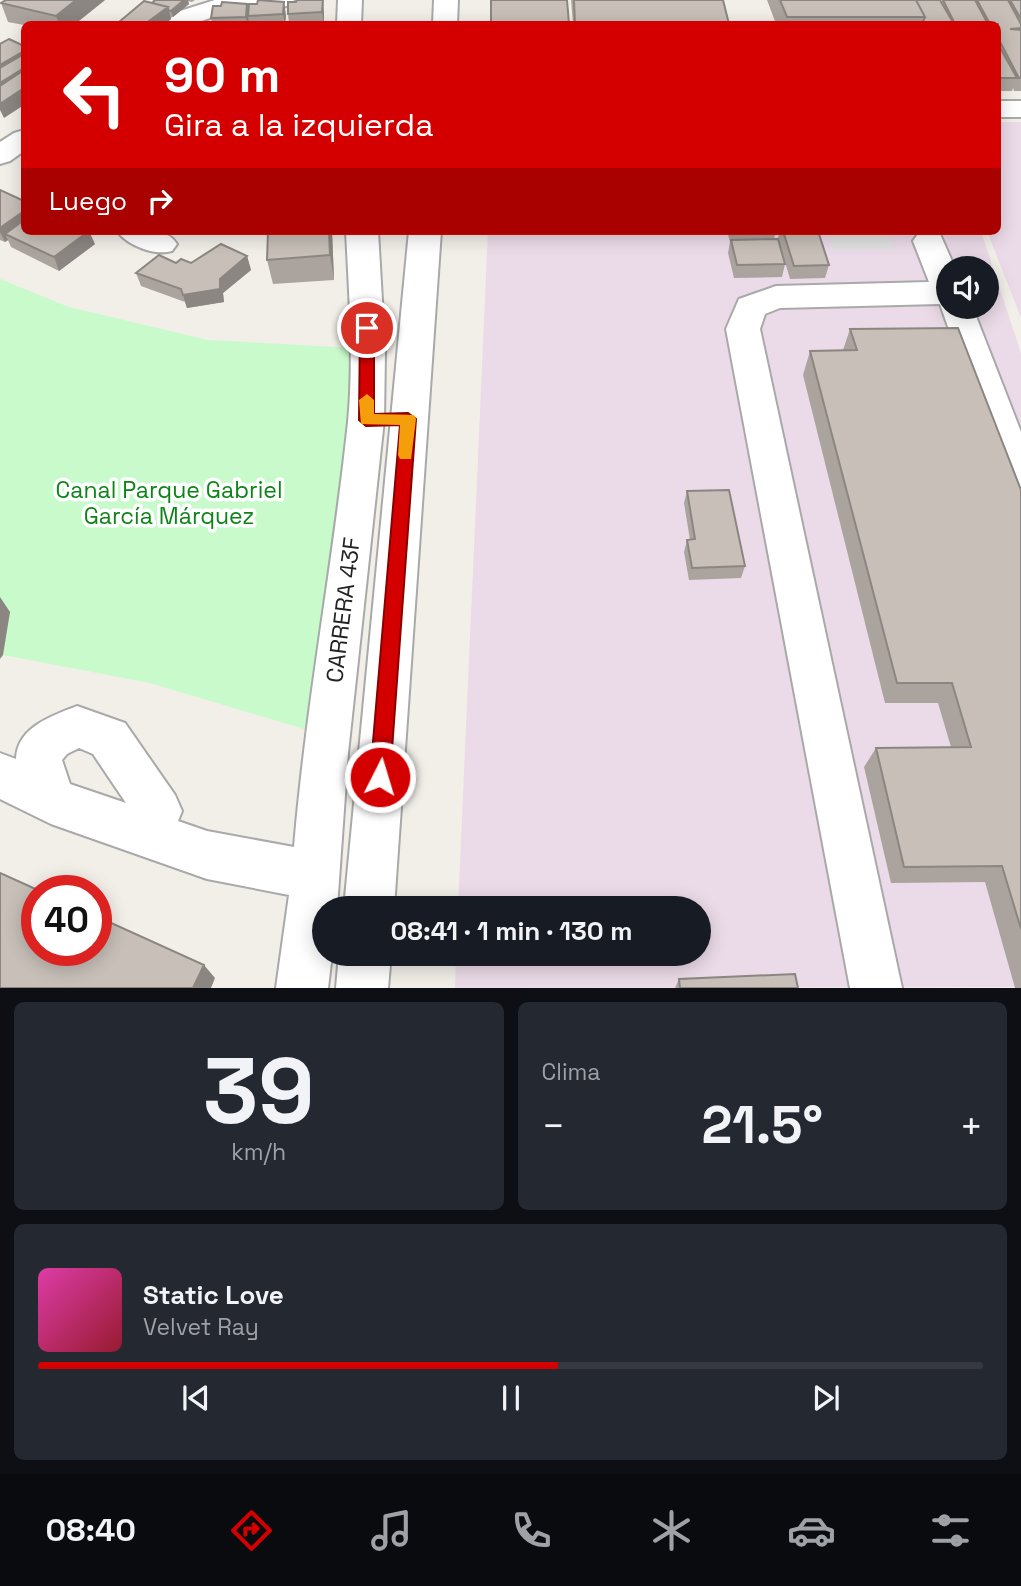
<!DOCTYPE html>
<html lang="es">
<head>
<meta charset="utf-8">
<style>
	:root { --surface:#171b24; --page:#242831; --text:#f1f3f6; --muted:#9ea1a6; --line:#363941; --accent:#d40000 }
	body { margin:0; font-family:"Space Grotesk",sans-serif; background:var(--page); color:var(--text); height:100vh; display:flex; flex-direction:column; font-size:26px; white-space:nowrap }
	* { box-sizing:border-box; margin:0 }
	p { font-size:23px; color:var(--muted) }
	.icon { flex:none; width:38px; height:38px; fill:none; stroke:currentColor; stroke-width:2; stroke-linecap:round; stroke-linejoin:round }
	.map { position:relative; height:988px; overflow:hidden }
	.panel { display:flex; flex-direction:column; gap:14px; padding:14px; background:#0d0f14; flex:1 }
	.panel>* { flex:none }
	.guide { position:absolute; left:21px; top:21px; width:980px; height:214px; border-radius:10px; box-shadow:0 4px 18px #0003; background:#d40000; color:#fff; overflow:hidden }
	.controls { position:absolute; left:936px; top:256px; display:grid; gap:14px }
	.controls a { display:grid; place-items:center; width:63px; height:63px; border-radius:50%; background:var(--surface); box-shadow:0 4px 18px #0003; font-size:35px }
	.speed { position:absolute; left:21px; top:875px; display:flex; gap:14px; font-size:35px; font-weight:700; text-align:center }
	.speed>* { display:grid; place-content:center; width:91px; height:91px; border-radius:50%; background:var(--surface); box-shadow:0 4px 18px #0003; line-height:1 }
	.speed .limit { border:10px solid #d22; background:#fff; color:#111 }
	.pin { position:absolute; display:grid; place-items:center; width:60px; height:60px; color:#fff; margin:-30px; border:4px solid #fff; border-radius:50%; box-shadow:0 2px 7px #0007 }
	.me { position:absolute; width:77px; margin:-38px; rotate:5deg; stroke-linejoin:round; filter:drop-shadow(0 0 5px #0008) }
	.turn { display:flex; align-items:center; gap:24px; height:147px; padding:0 28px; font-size:32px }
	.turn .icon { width:91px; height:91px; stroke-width:2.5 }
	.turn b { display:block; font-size:49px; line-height:60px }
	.then { display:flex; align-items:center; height:66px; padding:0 28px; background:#0003; gap:14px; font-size:26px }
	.big { font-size:52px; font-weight:600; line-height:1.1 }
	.panel .card { flex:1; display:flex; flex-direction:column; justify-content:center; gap:10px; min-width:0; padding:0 24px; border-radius:10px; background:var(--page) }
	.panel .dial { align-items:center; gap:0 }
	.dial b { font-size:91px; line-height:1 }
	.song { display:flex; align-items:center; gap:21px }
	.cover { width:84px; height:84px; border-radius:10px; background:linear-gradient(135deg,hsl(320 70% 55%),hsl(350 70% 35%)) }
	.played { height:7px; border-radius:4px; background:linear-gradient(90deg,var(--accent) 55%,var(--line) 55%) }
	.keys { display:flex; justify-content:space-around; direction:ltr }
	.heat { display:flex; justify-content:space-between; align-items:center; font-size:38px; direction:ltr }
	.panel .tiles { flex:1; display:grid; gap:14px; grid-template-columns:1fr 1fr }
	.card:last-child { grid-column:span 2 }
	.trip { position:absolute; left:312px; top:896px; width:399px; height:70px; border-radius:35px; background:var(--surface); box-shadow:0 4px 18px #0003; font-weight:600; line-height:70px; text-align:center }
	.menu { display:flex; height:112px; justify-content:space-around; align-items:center; background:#090b0e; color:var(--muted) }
	.menu .icon { width:49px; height:49px }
	.menu .on { color:var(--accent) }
	.menu b { font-size:32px; color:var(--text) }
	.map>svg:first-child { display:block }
	.industrial { fill:#ebdbe8; fill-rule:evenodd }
	.park { fill:#c8facc }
	.parking { fill:#e2e2e2 }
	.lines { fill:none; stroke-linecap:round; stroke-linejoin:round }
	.minor-casing { stroke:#a9a9a9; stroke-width:4 }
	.minor { fill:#fff; fill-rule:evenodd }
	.wall { fill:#aba49e }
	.shaded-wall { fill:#8b8681 }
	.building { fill:#c7bfb8; stroke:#8b8681; stroke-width:2 }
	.route { fill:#d40000; stroke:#8a0000; stroke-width:2 }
	.slow { fill:#f59e0b }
	.labels { text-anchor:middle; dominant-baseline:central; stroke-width:7; stroke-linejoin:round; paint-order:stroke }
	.park-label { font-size:23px; fill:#0c8416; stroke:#fff }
	.street-label { font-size:23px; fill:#222; stroke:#fff }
</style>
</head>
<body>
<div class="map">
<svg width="1021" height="988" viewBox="0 0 1021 988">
	<rect width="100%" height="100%" fill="#f2efe9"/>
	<path class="industrial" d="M998 122H1021V318L987 231H998Z
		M488 231H981L1021 353V987L455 988 456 954H698V908H458ZM948 268H987V306H948Z"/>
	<path class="park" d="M0 279 69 307 208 340 355 348 314 732 150 683 3 655 0 611Z"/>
	<path class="parking" d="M827 231H887L894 249 834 250Z"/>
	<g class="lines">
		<defs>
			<path id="minor" d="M215 0H294L291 5 282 7 227 12 193 24H163L180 11Z
				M338 0H362L361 24H337Z
				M434 0H458L457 24H433Z
				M998 101H1021V117H998Z
				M24 130V151L10 161 0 164V142L14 133Z
				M117 231C137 231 165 225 177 244L172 251C155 256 128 246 117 231Z
				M346 231H378L385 352 384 420 348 753 337 908H324V954H332L328 988H276L289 895 207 879 51 824 0 799V753L16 759C17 727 52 716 77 706L125 723 175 795 182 811 178 821 207 831 294 847C306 704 333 564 348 422 354 358 349 294 346 231ZM79 748 93 754 126 803 70 784 62 760 67 754Z
				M409 231H441L394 908H344Z
				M929 231 940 234 955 268H948V306H972L1021 432V495L1008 491 1002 480 940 304 780 308 765 314 760 329 902 988H850L726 329 739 299 776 286 929 282 913 241 918 234Z
				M339 954H391L388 988H336Z"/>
		</defs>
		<use href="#minor" class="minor-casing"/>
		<use href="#minor" class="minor"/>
	</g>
	<path class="wall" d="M105 0 75 24H24V25L8 22 1 3Z
		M155 0H195L192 2 188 1 189 4 173 17 170 16 171 19 165 24H120L119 22Z
		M571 0H723L729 24H573Z
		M767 0H940L941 2 942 0H975L976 2 977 0H1021V91H1014L1013 88 1012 91H998V24H776Z
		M296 2 324 13V24H289L288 14Z
		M248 12 286 15 285 24H250L249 22V24H212L211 18Z
		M0 190 24 231 95 244 59 271 11 247 8 240 5 242 0 240Z
		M268 231H332L334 280 273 284 267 260Z
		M727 231H776L774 239 785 264 782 277 734 278 728 253 730 242Z
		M780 231H818L829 265 825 278 790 279 778 238Z
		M247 256 251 270 223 293 224 302 187 308 185 302 141 286 136 273 176 263H191Z
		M850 329 1021 490V988H1015L985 882 891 883 864 767 876 748 951 747 938 703H885L803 375 810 351 843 350Z
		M687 491 745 566 741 578 689 580 684 552 687 540H690L684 503Z
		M679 979 798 988H675Z"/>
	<path class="shaded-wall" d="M76 0H105L75 24H59L56 16Z
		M184 0H188L189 4 173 17 171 11Z
		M323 0 324 13V24L322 12Z
		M284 2 286 15 285 24 283 14Z
		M247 4 249 16H248L249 24H247L246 17Z
		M168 7 171 19 165 24H145Z
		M24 51V67L0 81V65Z
		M24 68V84L0 99V83Z
		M24 88V105L4 118 0 110V104Z
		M24 211V228L5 234 8 240 5 242 0 232V228Z
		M89 231 95 244 59 271 54 257Z
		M329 231H332L334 280 330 255Z
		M247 256 251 270 223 293 224 302 187 308 183 295 220 279Z
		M0 597 10 612 3 655 0 659Z
		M204 965 215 978 211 988H193Z"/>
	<path class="building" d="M6 0H76L56 16 1 3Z
		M155 0H184L171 11 168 10V7L152 3Z
		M258 0 284 2 283 14 248 16 249 4H257Z
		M297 0H323L322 12 288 14V2H296Z
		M491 0H567L569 24H491Z
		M574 0H723L729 24H575Z
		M780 0H916L925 17H787Z
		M916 0H940L954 24H922L925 17Z
		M943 0H975L988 24H955Z
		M977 0H1008L1021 24V28L1010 29 1021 30V78H1019L998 38V24H990Z
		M1010 0H1021V19Z
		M144 1 168 7 145 24H132L119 22Z
		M222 2 247 4 246 17 211 18 213 6H221Z
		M9 39 24 46V51L0 65V44Z
		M998 44 1017 78H998Z
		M24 54V68L0 83V68Z
		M24 70V88L0 104V86Z
		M0 190 24 201V211L0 228Z
		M24 220V231H89L54 257 5 234Z
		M268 231H329L330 255 267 260Z
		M783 231H818L829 265 794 266Z
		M778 239 785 264 737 265 731 240Z
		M221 244 247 256 220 279V289L183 295 181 289 136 273 159 255 176 263 181 259 191 263Z
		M958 328 1021 490V929L1002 866 904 867 876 748 971 747 952 683H897L810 351 857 350 850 329Z
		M729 490 745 566 692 568 687 540 695 539 687 491Z
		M0 873 40 891H37V950H96V916L204 965 193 988H0Z
		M795 974 798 988H680L679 979Z"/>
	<path class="route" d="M367 323 374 328V414L408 413 416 419 390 777 387 783 380 786 373 783 370 777 400 425 366 426 359 420 360 328Z"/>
	<path class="slow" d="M367 394 374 400V414L414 415 416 419 411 459H400L398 455 400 425 361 424 359 400Z"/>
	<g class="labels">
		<g class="park-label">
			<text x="169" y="490">Canal Parque Gabriel<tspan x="169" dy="26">García Márquez</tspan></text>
		</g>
		<g class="street-label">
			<text transform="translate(343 610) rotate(-83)">CARRERA 43F</text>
		</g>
	</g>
</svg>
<div class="controls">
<a><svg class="icon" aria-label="sound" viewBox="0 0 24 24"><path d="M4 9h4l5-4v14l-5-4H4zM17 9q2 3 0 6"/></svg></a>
</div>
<div class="speed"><div class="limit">40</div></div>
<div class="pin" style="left:367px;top:328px;background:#d93025"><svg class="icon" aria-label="arrive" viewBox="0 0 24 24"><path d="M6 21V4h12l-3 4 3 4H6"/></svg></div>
<svg class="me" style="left:380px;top:777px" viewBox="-20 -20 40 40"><circle r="17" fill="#d40000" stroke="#fff" stroke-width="3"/><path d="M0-11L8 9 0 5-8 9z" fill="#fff"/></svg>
<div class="trip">08:41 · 1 min · 130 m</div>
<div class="guide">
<div class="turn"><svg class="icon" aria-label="left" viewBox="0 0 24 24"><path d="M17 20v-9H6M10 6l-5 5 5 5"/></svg><div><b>90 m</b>Gira a la izquierda</div></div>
<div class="then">Luego<svg class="icon" aria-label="right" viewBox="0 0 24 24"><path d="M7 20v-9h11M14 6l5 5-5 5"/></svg></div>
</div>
</div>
<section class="panel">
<div class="tiles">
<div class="card dial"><b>39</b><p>km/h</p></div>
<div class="card"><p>Clima</p>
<div class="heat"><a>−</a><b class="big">21.5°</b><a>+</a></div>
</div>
<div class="card">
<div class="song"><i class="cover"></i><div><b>Static Love</b><p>Velvet Ray</p></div></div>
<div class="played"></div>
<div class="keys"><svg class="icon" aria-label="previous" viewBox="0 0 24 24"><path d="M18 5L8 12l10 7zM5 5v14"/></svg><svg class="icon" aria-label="pause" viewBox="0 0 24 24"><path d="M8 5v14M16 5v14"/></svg><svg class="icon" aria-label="next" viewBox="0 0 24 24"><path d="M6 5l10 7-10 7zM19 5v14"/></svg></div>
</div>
</div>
</section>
<nav class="menu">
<b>08:40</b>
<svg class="icon on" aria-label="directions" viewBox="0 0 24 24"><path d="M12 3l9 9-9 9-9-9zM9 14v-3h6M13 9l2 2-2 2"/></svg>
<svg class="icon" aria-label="music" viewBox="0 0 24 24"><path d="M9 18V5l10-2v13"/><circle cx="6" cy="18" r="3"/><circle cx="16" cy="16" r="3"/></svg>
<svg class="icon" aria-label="phone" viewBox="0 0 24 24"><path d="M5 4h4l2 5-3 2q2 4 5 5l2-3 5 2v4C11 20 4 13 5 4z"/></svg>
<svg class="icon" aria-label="climate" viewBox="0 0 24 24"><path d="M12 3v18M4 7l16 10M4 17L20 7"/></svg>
<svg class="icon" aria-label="car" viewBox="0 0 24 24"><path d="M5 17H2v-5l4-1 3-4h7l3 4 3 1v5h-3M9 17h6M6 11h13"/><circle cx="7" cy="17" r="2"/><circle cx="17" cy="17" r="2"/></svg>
<svg class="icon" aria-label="filters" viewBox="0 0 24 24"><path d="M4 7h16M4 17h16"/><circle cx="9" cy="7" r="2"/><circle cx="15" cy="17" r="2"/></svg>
</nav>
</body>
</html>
